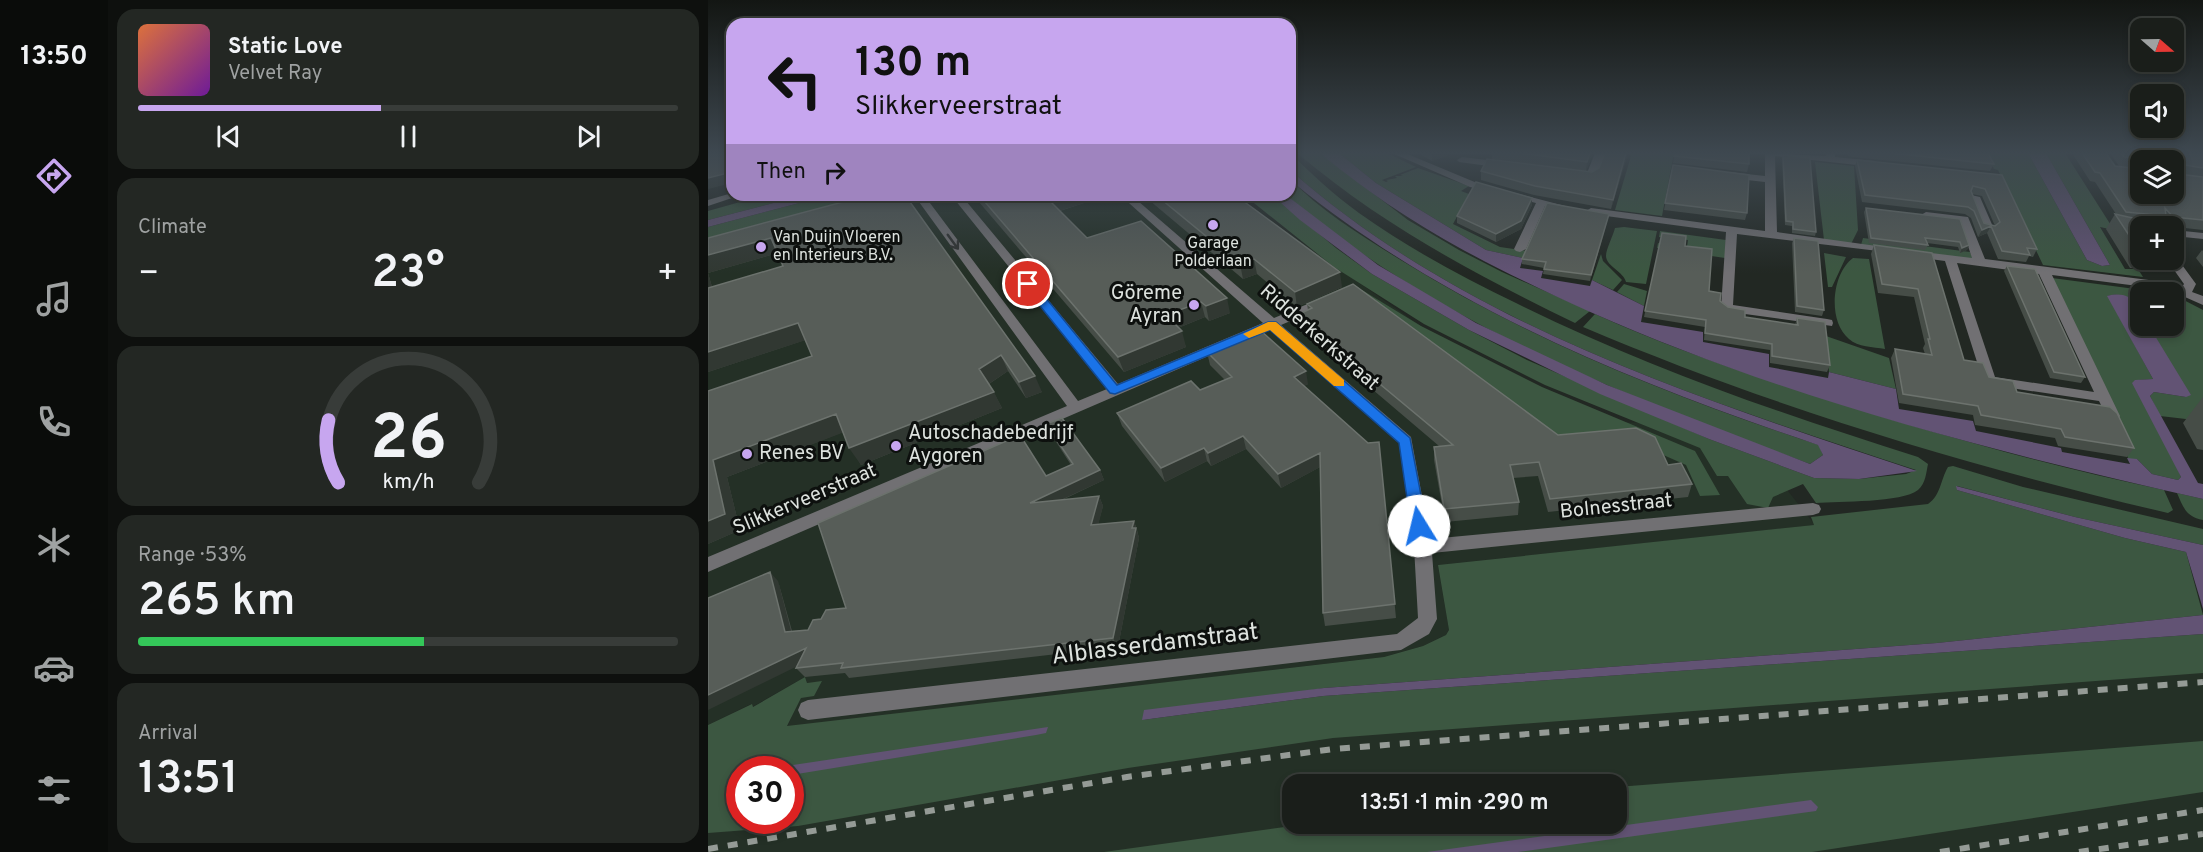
<!DOCTYPE html>
<html lang="en">
<head>
<meta charset="utf-8">
<style>
	:root { --surface:#1a1e1a; --page:#232723; --text:#f1f3f6; --muted:#9fa2a2; --line:#383c39; --accent:#c7a6ef }
	body { margin:0; font-family:Overpass,sans-serif; background:var(--page); color:var(--text); height:100vh; display:flex; flex-direction:column; font-size:22px; white-space:nowrap }
	* { box-sizing:border-box; margin:0 }
	p { font-size:20px; color:var(--muted) }
	.icon { flex:none; width:33px; height:33px; fill:none; stroke:currentColor; stroke-width:2; stroke-linecap:round; stroke-linejoin:round }
	.map { position:relative; flex:1; overflow:hidden }
	.panel { display:flex; flex-direction:column; gap:9px; padding:9px; background:#0e100e; width:600px }
	.panel>* { flex:none }
	.hud { position:absolute; left:18px; top:18px; width:570px; height:183px; border-radius:18px; box-shadow:0 3px 9px #0003,0 0 0 2px var(--line); background:#c7a6ef; color:#111; overflow:hidden }
	.needle { width:39px; rotate:110deg }
	.buttons { position:absolute; left:1422px; top:18px; display:grid; gap:12px }
	.buttons a { display:grid; place-items:center; width:54px; height:54px; border-radius:12px; background:var(--surface); box-shadow:0 3px 9px #0003,0 0 0 2px var(--line); font-size:30px }
	.speed { position:absolute; left:18px; top:756px; display:flex; gap:12px; font-size:30px; font-weight:700; text-align:center }
	.speed>* { display:grid; place-content:center; width:78px; height:78px; border-radius:50%; background:var(--surface); box-shadow:0 3px 9px #0003,0 0 0 2px var(--line); line-height:1 }
	.speed .limit { border:9px solid #d22; background:#fff; color:#111 }
	.pin { position:absolute; display:grid; place-items:center; width:51px; height:51px; color:#fff; margin:-26px; border:3px solid #fff; border-radius:50%; box-shadow:0 2px 6px #0007 }
	.me { position:absolute; width:66px; margin:-33px; rotate:351deg; stroke-linejoin:round; filter:drop-shadow(0 0 4px #0008) }
	.turn { display:flex; align-items:center; gap:21px; height:126px; padding:0 30px; font-size:27px }
	.turn .icon { width:78px; height:78px; stroke-width:2.5 }
	.turn b { display:block; font-size:42px; line-height:51px }
	.then { display:flex; align-items:center; height:57px; padding:0 30px; background:#0003; gap:12px; font-size:22px }
	.big { font-size:45px; font-weight:600; line-height:1.1 }
	.panel .tile { flex:1; display:flex; flex-direction:column; justify-content:center; gap:9px; min-width:0; padding:0 21px; border-radius:18px; background:var(--page) }
	.panel .dial { align-items:center; gap:0 }
	.dial svg { height:156px; overflow:visible; fill:none; stroke:var(--line); stroke-width:7; stroke-linecap:round; text-anchor:middle }
	.dial text { fill:var(--text); stroke:none }
	.song { display:flex; align-items:center; gap:18px }
	.cover { width:72px; height:72px; border-radius:9px; background:linear-gradient(135deg,hsl(20 70% 55%),hsl(280 70% 35%)) }
	.played { height:6px; border-radius:3px; background:linear-gradient(90deg,var(--accent) 45%,var(--line) 45%) }
	.keys { display:flex; justify-content:space-around; direction:ltr }
	.heat { display:flex; justify-content:space-between; align-items:center; font-size:33px; direction:ltr }
	.charge { height:9px; border-radius:4px; background:linear-gradient(90deg,#34c759 53%,var(--line) 0) }
	.trip { position:absolute; left:574px; top:774px; width:345px; height:60px; border-radius:18px; background:var(--surface); box-shadow:0 3px 9px #0003,0 0 0 2px var(--line); font-weight:600; line-height:60px; text-align:center }
	main { display:flex; flex:1; min-height:0 }
	.menu { display:flex; flex-direction:column; width:108px; justify-content:space-around; align-items:center; background:#0a0c0a; color:var(--muted) }
	.menu .icon { width:42px; height:42px }
	.menu .current { color:var(--accent) }
	.menu b { font-size:27px; color:var(--text) }
	.map>svg:first-child { display:block }
	.built { fill:#243026; fill-rule:evenodd }
	.green { fill:#3c5741; fill-rule:evenodd }
	.water { fill:#625374 }
	.lines { fill:none; stroke-linecap:round; stroke-linejoin:round }
	.minor { fill:#717073; fill-rule:evenodd }
	.rail { stroke:#959b96; stroke-width:6; stroke-dasharray:10 10; stroke-linecap:butt }
	.wall { fill:#464d47; fill-rule:evenodd }
	.shaded-wall { fill:#313832 }
	.building { fill:#575d58; stroke:#6c726d; stroke-width:1.5; fill-rule:evenodd }
	.oneway { stroke:#303231 }
	.route { fill:#1a73e8; stroke:#114b97; stroke-width:1.5 }
	.slow { fill:#f59e0b }
	.poi-dot { fill:#c7a6ef; stroke:#0d100e; stroke-width:2 }
	.labels { text-anchor:middle; dominant-baseline:central; stroke-width:6; stroke-linejoin:round; paint-order:stroke }
	.far-poi-label { font-size:16px; fill:#dde2de; stroke:#0d100e; text-anchor:start }
	.poi-label { font-size:20px; fill:#dde2de; stroke:#0d100e; text-anchor:start }
	.street-label { font-size:20px; fill:#dde2de; stroke:#0d100e }
	.near-street-label { font-size:24px; fill:#dde2de; stroke:#0d100e }
</style>
</head>
<body>
<main>
<nav class="menu">
<b>13:50</b>
<svg class="icon current" aria-label="directions" viewBox="0 0 24 24"><path d="M12 3l9 9-9 9-9-9zM9 14v-3h6M13 9l2 2-2 2"/></svg>
<svg class="icon" aria-label="music" viewBox="0 0 24 24"><path d="M9 18V5l10-2v13"/><circle cx="6" cy="18" r="3"/><circle cx="16" cy="16" r="3"/></svg>
<svg class="icon" aria-label="phone" viewBox="0 0 24 24"><path d="M5 4h4l2 5-3 2q2 4 5 5l2-3 5 2v4C11 20 4 13 5 4z"/></svg>
<svg class="icon" aria-label="climate" viewBox="0 0 24 24"><path d="M12 3v18M4 7l16 10M4 17L20 7"/></svg>
<svg class="icon" aria-label="car" viewBox="0 0 24 24"><path d="M5 17H2v-5l4-1 3-4h7l3 4 3 1v5h-3M9 17h6M6 11h13"/><circle cx="7" cy="17" r="2"/><circle cx="17" cy="17" r="2"/></svg>
<svg class="icon" aria-label="filters" viewBox="0 0 24 24"><path d="M4 7h16M4 17h16"/><circle cx="9" cy="7" r="2"/><circle cx="15" cy="17" r="2"/></svg>
</nav>
<section class="panel">
<div class="tile">
<div class="song"><i class="cover"></i><div><b>Static Love</b><p>Velvet Ray</p></div></div>
<div class="played"></div>
<div class="keys"><svg class="icon" aria-label="previous" viewBox="0 0 24 24"><path d="M18 5L8 12l10 7zM5 5v14"/></svg><svg class="icon" aria-label="pause" viewBox="0 0 24 24"><path d="M8 5v14M16 5v14"/></svg><svg class="icon" aria-label="next" viewBox="0 0 24 24"><path d="M6 5l10 7-10 7zM19 5v14"/></svg></div>
</div>
<div class="tile"><p>Climate</p>
<div class="heat"><a>−</a><b class="big">23°</b><a>+</a></div>
</div>
<div class="tile dial"><svg viewBox="0 0 100 80">
<path d="M14 69A42 42 0 1 1 86 69"/>
<path d="M14 69A42 42 0 0 1 9 37" stroke="#c7a6ef"/>
<text x="50" y="56" font-size="32" font-weight="700">26</text>
<text x="50" y="72" font-size="11">km/h</text>
</svg></div>
<div class="tile"><p>Range · 53%</p><b class="big">265 km</b><div class="charge"></div></div>
<div class="tile"><p>Arrival</p><b class="big">13:51</b></div>
</section>
<div class="map">
<svg width="1495" height="852" viewBox="0 0 1495 852">
	<rect width="100%" height="100%" fill="#222823"/>
	<path class="built" d="M186 195H526L851 423 1025 422 1107 525 730 565 741 630 738 635 715 646 676 657 79 727 93 698 113 682 99 683 97 677 44 707 43 704 0 725V247Z
		M1495 662V852H0V831L82 820 524 745ZM585 784H909V824H585Z"/>
	<path class="green" d="M582 153C604 174 626 195 651 213 700 248 754 277 808 303 938 367 1073 414 1210 457L1220 464C1218 473 1218 483 1210 490 1194 503 1131 501 1108 503L1095 484 1065 497 1060 508 1039 504 1020 476H1009L992 448 837 385 716 324 626 267 536 195H564L628 248 664 274 761 330 819 360 1001 439 1106 478 1151 479 1198 474 1208 470C990 398 758 325 582 170Z
		M589 153H612L700 220 751 250 794 272 882 311 867 323C765 273 677 227 589 153Z
		M631 153H679L708 167 674 180 678 182 680 181 678 180 689 178 687 176H695L692 175 710 168 761 186 753 191 761 194 745 224 792 247 819 251 815 258 778 250 668 183Z
		M921 153H966L954 216 907 210 923 156Z
		M1278 153H1320L1379 260 1394 266 1402 265 1338 153H1357L1406 230 1392 227 1417 269H1430L1435 277 1335 265 1290 170 1286 169Z
		M1107 162 1146 166 1150 230 1143 244 1116 240Z
		M582 179C614 212 657 238 696 262 824 341 968 398 1111 445L1115 455 1102 464C918 397 729 324 578 195H582Z
		M57 195H96L0 220V211Z
		M122 195H164L0 238V227Z
		M916 227 949 231 938 284 918 282C916 272 898 266 898 256 898 249 905 236 907 228Z
		M952 231 1018 240 1017 258 949 248 950 243 979 247 980 240 951 237Z
		M1155 238 1262 252 1265 259 1153 245Z
		M1116 253 1138 257 1124 287H1120Z
		M893 254 895 261 914 280 905 290 884 280Z
		M1145 258 1161 259 1177 349C1165 347 1150 347 1141 339 1119 321 1124 273 1145 258Z
		M1344 278 1450 292H1432V311C1425 299 1413 292 1400 296L1445 379 1431 380 1473 477 1470 480 1444 474 1429 459 1423 465Z
		M916 284 939 291 936 306 909 292Z
		M654 290 713 326 834 387 987 451 1012 495 992 496 978 465 944 450 848 449 646 293Z
		M1466 295 1495 310V421L1452 416 1442 396 1446 392 1478 397 1441 326H1466Z
		M887 314C957 346 1031 371 1105 395 1220 432 1337 465 1456 490L1465 510 1460 513C1260 466 1064 407 875 327Z
		M1118 336 1181 358 1188 389 1121 372Z
		M1245 466 1315 487 1495 529V545L1367 517 1249 486V490L1417 538 1478 552 1495 615 1229 643 616 688 434 720 615 696 1495 634V673L625 738 420 768 90 826 0 833V725L44 704 45 707 97 677 99 683 114 681 106 696 93 698 79 726 676 657 715 646 738 635 741 630 730 565 1106 525 1103 517 1220 504C1233 495 1232 481 1240 467ZM32 770H82V820H32Z
		M1469 493 1495 499V520C1478 517 1475 507 1469 493Z
		M1495 741V792L1104 852H396L598 824H909V787Z"/>
	<path class="water" d="M612 153H631L668 183 778 250 815 258 812 268 835 271 833 278 882 286 884 280 936 306 933 322 995 332V342L1061 354V367L1120 378 1121 372 1188 389 1191 409 1265 421 1268 431 1353 448 1354 452 1422 464 1419 458 1429 459 1444 474 1470 480 1473 477 1424 383 1427 380 1445 379 1399 296C1423 290 1432 304 1432 326H1441L1483 395 1478 397 1446 392 1442 396 1490 483 1495 484V499C1286 452 1076 398 880 311 779 265 699 225 612 153Z
		M1320 153H1338L1402 265 1394 266 1379 260Z
		M582 170C758 325 990 398 1209 471L1151 479 1106 478 1001 439 892 394 761 330 664 274 592 220 564 195H578L670 265 768 323 899 385 1102 464 1115 455 1110 445C925 383 740 308 587 184L582 179Z
		M96 195H122L0 227V220Z
		M1248 486 1367 517 1495 545V609L1478 552 1417 538 1249 490Z
		M1495 615V634L615 696 434 720 436 710 616 688 1229 643Z
		M340 727 338 733 328 735 83 775 82 770 58 769Z
		M1103 800 1110 807 1108 811 810 852H719Z"/>
	<g class="lines">
		<path class="minor" d="M684 153H697L769 183 861 207 856 210 837 206 818 249 812 252 808 251 806 249 828 203 762 187Z
			M887 153H897L887 178 864 176V172L879 173Z
			M1057 153 1118 156 1117 153H1127V157L1167 161 1172 164 1167 167 1067 156 1069 232 1183 248 1187 249V253L1029 234 1025 305 1119 319 1124 320 1125 323 1124 326 1015 311 1013 308 1018 232 883 214 878 211 883 208 1057 231V182L1021 178 1016 175 1021 172 1057 176Z
			M754 157 796 162 801 165 796 168 751 162 749 160Z
			M24 193V195H33L0 206V200Z
			M206 195H216L370 401 399 389 243 195H253L410 384 555 323 412 195H423L566 318 614 298H622V304L573 325 703 437 722 539 1105 503 1111 505 1113 509 1111 513 1105 515 724 553 729 619 721 634 693 650 100 720 93 717 90 710 93 703 100 700 689 634 710 618 706 547 691 443 563 329 0 572V557L359 406Z
			M1263 195 1272 197 1286 229 1284 231H1276L1274 229 1262 197Z
			M1218 212 1260 217 1277 259 1464 283 1474 287 1476 284 1459 260 1469 258 1488 284 1484 292 1495 296V305L1461 290 1344 275 1412 416 1410 419H1400L1391 401 1276 384 1237 261 1207 257 1201 254 1207 251 1264 258 1252 222 1214 217 1213 215ZM1249 263 1331 274 1386 392 1287 377Z
			M1466 230 1495 233V239L1466 236Z"/>
		<path class="rail" d="M0 849 419 777 625 749 1495 682
			M1232 852 1495 810
			M1371 852 1495 834"/>
	</g>
	<path class="wall" d="M710 153H746L724 161Z
		M784 153H885L878 171 784 159Z
		M897 153H920L903 209 826 195 773 180V171L884 172 891 168Z
		M967 153 1041 164 1039 172 965 163Z
		M1140 153H1280L1286 164 1282 171 1145 157 1140 156Z
		M1364 153H1398L1407 166H1411L1402 153H1495V230L1459 226 1455 220 1452 225 1442 224 1432 226V260H1458L1452 268H1422L1398 229 1407 214H1408L1387 182 1382 181ZM1432 160H1466L1432 194Z
		M1075 155 1108 232 1107 236 1084 233V226L1077 225 1074 159Z
		M1149 160 1294 175 1329 249 1325 257 1321 256 1318 262 1290 259 1279 233 1270 237 1263 218 1257 214 1154 202 1147 166ZM1264 194 1274 196 1287 226 1276 223Z
		M965 165 1039 213 1037 220 956 210Z
		M161 195 334 392 318 398 300 371 281 384 294 408 153 465 135 432 19 477 32 530 0 544V391L104 356 97 340 0 372V238ZM70 253 75 266 4 287 0 273Z
		M265 195H373L376 203 352 211 379 238 522 313 501 321 497 317 470 328 478 347 416 372Z
		M435 195H527L634 287 589 307 549 274 535 279Z
		M824 198V205L813 229 788 242 749 223V216Z
		M1158 208 1261 245 1259 250 1252 253 1250 247 1219 243 1220 245 1217 250 1161 243 1156 212Z
		M901 214 882 281 835 274 836 268 814 264V259Z
		M954 233 977 246 1001 291 1020 307 1037 317 1087 325 1089 318 1122 365 1119 372 1062 363V350L996 340 997 327 936 317Z
		M1086 238 1116 310 1114 316 1087 312 1084 243Z
		M1166 245 1224 253 1256 360 1281 377 1309 392 1426 448 1419 457 1350 446 1347 438 1267 425 1265 415 1191 403 1183 358 1187 349 1217 354 1215 348 1217 344 1206 297 1170 293 1163 254Z
		M1494 250 1495 251V267L1488 258Z
		M1299 266 1377 377 1373 383 1342 378 1296 271Z
		M599 304 850 435 960 465 984 484 980 497 840 512 830 476 805 478 811 502 810 515 737 522 726 460V447L731 446 591 327 589 315 600 310Z
		M499 352 600 384 596 386 660 443 671 442 688 618 617 626 615 613 612 467 573 488 538 449 503 466 499 461 457 482 414 426 409 413 492 390 517 380 502 365Z
		M1495 397V450L1489 449 1475 423Z
		M338 424 392 470 396 480 354 500 391 496 395 506 390 524 426 521 429 530 431 538 410 647 141 678 137 673 97 677 88 668 89 666 70 581 84 631 100 630 113 619 138 608 338 476 363 465 343 434Z"/>
	<path class="shaded-wall" d="M725 153H746L724 161V154Z
		M882 153H885L878 171 879 162Z
		M918 153H920L903 209 905 200Z
		M24 172V183L0 189V178Z
		M352 195H373L376 203 345 213 340 199Z
		M824 198V205L813 229 788 242V234Z
		M901 214 900 219 882 281 883 275Z
		M1283 226 1279 233 1270 237 1274 230Z
		M63 238 73 252 0 273 9 304 0 291V255Z
		M1261 245 1259 250 1252 253 1254 248Z
		M546 259 549 274 535 279 532 264Z
		M632 272 634 287 589 307 587 292Z
		M519 298 522 313 501 321 498 306Z
		M493 302 497 317 462 331 458 315Z
		M90 323 101 339 0 372V352Z
		M474 331 478 347 416 372 410 357Z
		M293 355 300 371 279 385 271 369Z
		M598 371 600 384 588 390 586 377Z
		M327 376 334 392 318 398 311 382Z
		M286 392 294 408 153 465 141 448Z
		M128 414 139 431 19 477 32 530 0 544V521L5 460Z
		M535 436 538 449 503 466 500 453Z
		M496 448 499 461 457 482 453 468Z
		M612 453 614 466 573 488 570 474Z
		M392 470 396 480 327 512 322 503Z
		M391 496 395 506 388 534 383 525Z
		M426 521 431 538 410 647 405 638Z
		M62 572 70 581 86 642 77 632Z
		M98 648 106 658 0 710V695Z"/>
	<path class="building" d="M0 153H24V172L0 178Z
		M812 153H882L879 162Z
		M897 153H918L905 200 827 186 773 171 779 159 884 172 891 168Z
		M967 153H1041V164L966 156Z
		M1182 153H1280L1286 164Z
		M1374 153H1398L1407 166 1432 169V194H1466V160H1435L1416 157 1413 153H1495V168L1471 164 1470 174 1495 177V220L1465 217 1457 208 1458 216 1418 212 1392 173 1387 172Z
		M1075 155 1102 158 1108 232 1085 229V222L1078 221Z
		M1149 160 1294 175 1329 249 1319 248 1322 255 1294 251 1283 226 1274 230 1266 211 1260 207 1157 195ZM1265 186 1277 189 1292 222 1287 226 1276 223 1263 191Z
		M965 165 1041 175 1039 213 957 203Z
		M768 182 824 198 813 221 788 234 749 216Z
		M161 195H197L327 376 311 382 293 355 271 369 286 392 141 448 128 414 5 460 17 514 0 521V391L104 356 90 323 0 352V288L75 266 63 238 0 255V238Z
		M271 195H352L340 199 379 238 433 221 519 298 498 306 493 302 458 315 474 331 410 357Z
		M448 195H527L632 272 587 292 546 259 532 264Z
		M839 203 901 214 883 275 836 269 838 262 814 259Z
		M1158 208 1252 219 1261 245 1254 248 1252 242 1217 238 1220 245 1163 238Z
		M1407 214 1438 221 1445 226H1432V252Z
		M954 233 978 236 977 246 1004 249 1001 291 1013 293 1012 301 1020 307 1037 310V317L1090 325 1089 318 1117 322 1122 365 1064 356V344L997 333 998 320 937 311Z
		M1086 238 1110 241 1116 310 1089 306Z
		M1166 245 1224 253 1256 360 1275 363 1281 377 1305 381 1309 392 1402 407 1409 413 1426 448 1357 437 1353 429 1273 415 1270 406 1195 394 1187 349 1224 355 1220 339H1222L1210 289 1174 284Z
		M1299 266 1327 269 1377 377 1346 372Z
		M645 284 850 435 928 428 947 437 960 465 973 463 984 484 842 499 831 462 802 465 811 502 736 509 726 447 745 445 589 315 604 308 599 304Z
		M552 330 598 371 586 377 660 443 671 442 687 604 615 613 612 453 570 474 535 436 500 453 496 448 453 468 409 413 483 381 492 390 524 377 499 352Z
		M354 418 392 470 322 503 391 496 383 525 426 521 424 528H428L405 638 133 668 135 663 88 668 98 648 0 695V598L62 572 77 632 100 630 105 620 113 619 118 610 138 608 110 523 312 435 338 476 365 464 338 424Z"/>
	<defs><path id="oneway-shaft" d="M-6 0H5M1.5-3L5.5 0L1.5 3" fill="none" stroke-width="1.6" stroke-linecap="round" stroke-linejoin="round" transform="scale(1.5)"/></defs>
	<use class="oneway" href="#oneway-shaft" transform="translate(245 242) rotate(54)"/>
	<linearGradient id="sky" x2="0" y2="1"><stop stop-color="#131613"/><stop offset="0.56" stop-color="#3e4850"/><stop offset="1" stop-color="#3e4850" stop-opacity="0"/></linearGradient>
	<rect width="1495" height="273" fill="url(#sky)"/>
	<path class="route" d="M316 281H324L409 385 560 322H568L702 438 719 526 717 530 711 532 703 526 691 443 562 330 407 394 402 393 316 286Z"/>
	<path class="slow" d="M560 322H568L636 380V386H626L562 330 541 338 535 334Z"/>
	<g class="poi-dot">
		<circle cx="505" cy="225" r="6"/>
		<circle cx="53" cy="247" r="6"/>
		<circle cx="486" cy="305" r="6"/>
		<circle cx="188" cy="446" r="6"/>
		<circle cx="39" cy="454" r="6"/>
	</g>
	<g class="labels">
		<g class="far-poi-label">
			<text x="65" y="238">Van Duijn Vloeren<tspan x="65" dy="18">en Interieurs B.V.</tspan></text>
			<text x="505" y="244" text-anchor="middle">Garage<tspan x="505" dy="18">Polderlaan</tspan></text>
		</g>
		<g class="poi-label">
			<text x="474" y="294" text-anchor="end">Göreme<tspan x="474" dy="23">Ayran</tspan></text>
			<text x="200" y="434">Autoschadebedrijf<tspan x="200" dy="23">Aygoren</tspan></text>
			<text x="51" y="454">Renes BV</text>
		</g>
		<g class="street-label">
			<text transform="translate(611 338) rotate(41)">Ridderkerkstraat</text>
			<text transform="translate(97 500) rotate(-23)">Slikkerveerstraat</text>
			<text transform="translate(908 507) rotate(-6)">Bolnesstraat</text>
		</g>
		<g class="near-street-label">
			<text transform="translate(447 645) rotate(-7)">Alblasserdamstraat</text>
		</g>
	</g>
</svg>
<div class="buttons">
<a><svg class="needle" viewBox="-14 -14 28 28"><path d="M0-13l5 13h-10z" fill="#e53935"/><path d="M0 13l5-13h-10z" fill="#9fa2a2"/></svg></a>
<a><svg class="icon" aria-label="sound" viewBox="0 0 24 24"><path d="M4 9h4l5-4v14l-5-4H4zM17 9q2 3 0 6"/></svg></a>
<a><svg class="icon" aria-label="layers" viewBox="0 0 24 24"><path d="M12 4l9 5-9 5-9-5zM3 14l9 5 9-5"/></svg></a>
<a>+</a>
<a>−</a>
</div>
<div class="speed"><div class="limit">30</div></div>
<div class="pin" style="left:320px;top:284px;background:#d93025"><svg class="icon" aria-label="arrive" viewBox="0 0 24 24"><path d="M6 21V4h12l-3 4 3 4H6"/></svg></div>
<svg class="me" style="left:711px;top:526px" viewBox="-20 -20 40 40"><circle r="19" fill="#fff"/><path d="M0-13L10 11 0 6-10 11z" fill="#1a73e8"/></svg>
<div class="trip">13:51 · 1 min · 290 m</div>
<div class="hud">
<div class="turn"><svg class="icon" aria-label="left" viewBox="0 0 24 24"><path d="M17 20v-9H6M10 6l-5 5 5 5"/></svg><div><b>130 m</b>Slikkerveerstraat</div></div>
<div class="then">Then<svg class="icon" aria-label="right" viewBox="0 0 24 24"><path d="M7 20v-9h11M14 6l5 5-5 5"/></svg></div>
</div>
</div>
</main>
</body>
</html>
